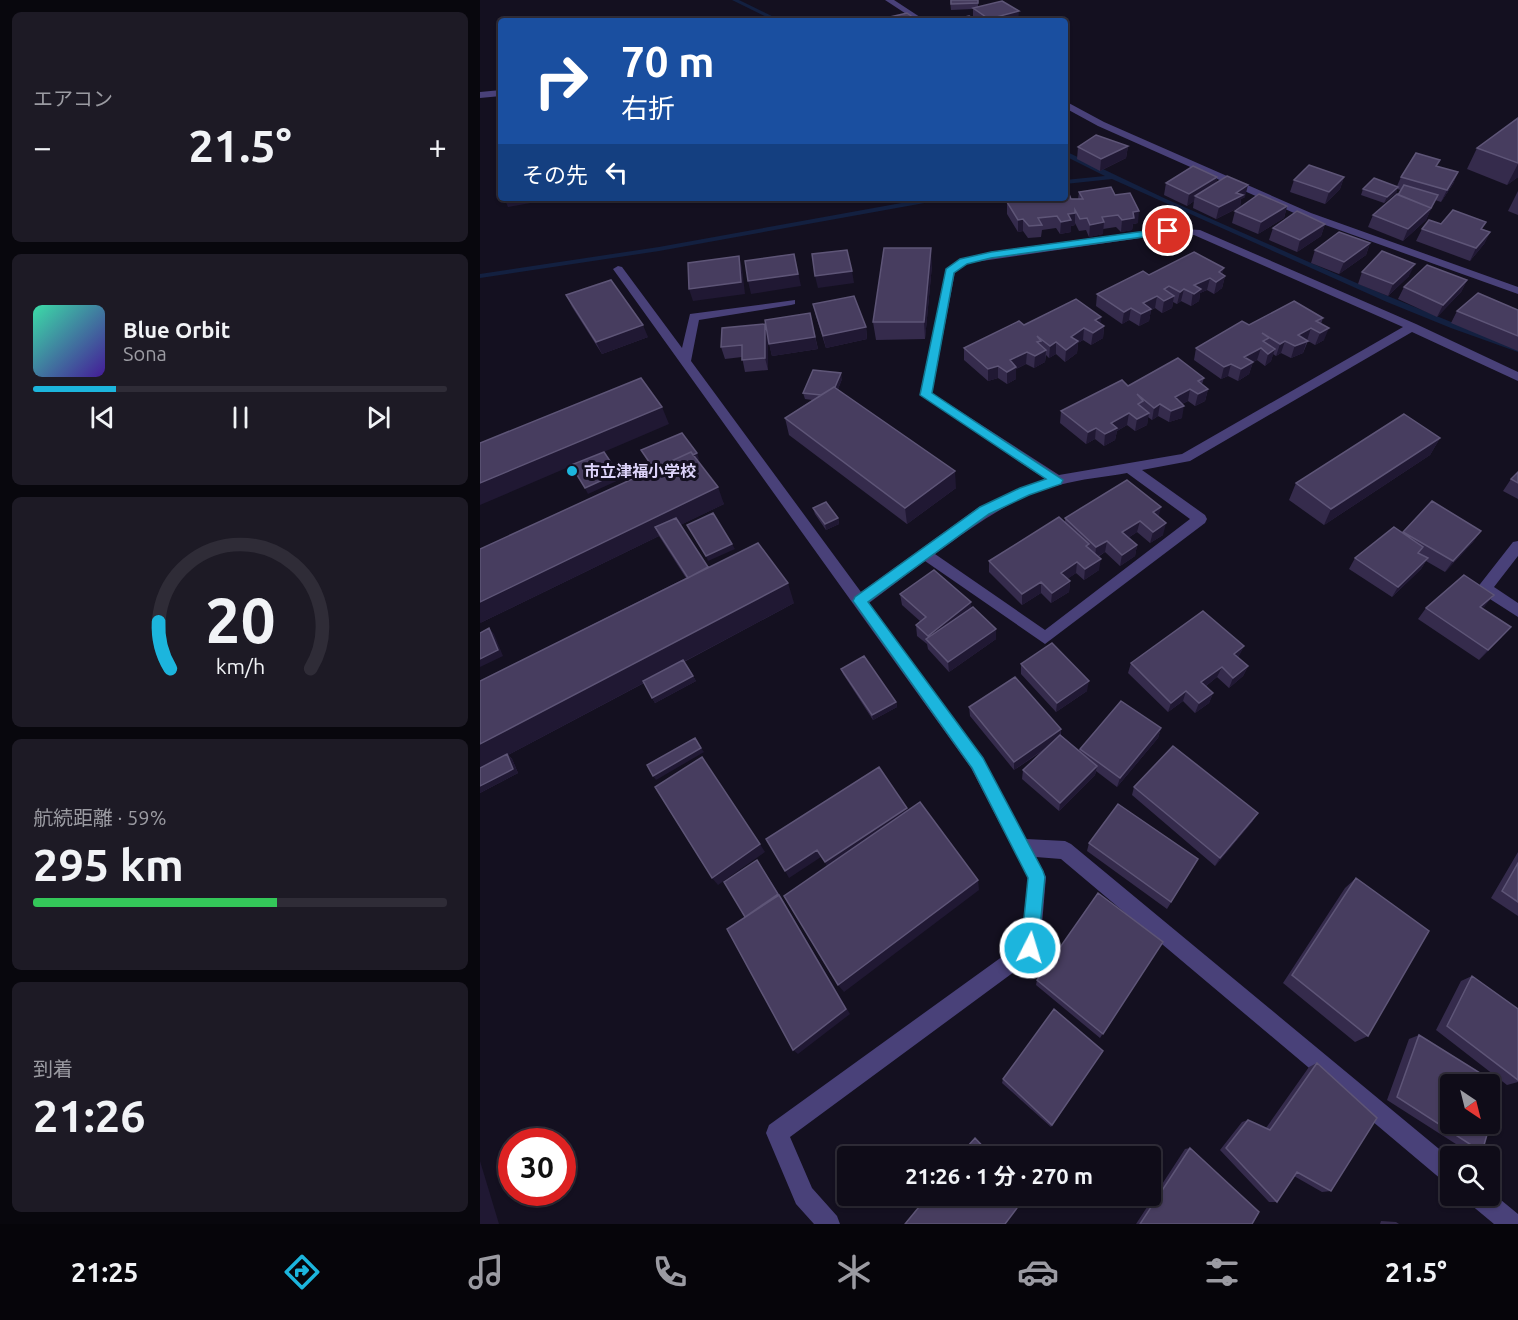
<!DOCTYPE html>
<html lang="ja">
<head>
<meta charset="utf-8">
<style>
	:root { --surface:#0f0c18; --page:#1d1a25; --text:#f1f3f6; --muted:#9b9ba2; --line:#2f2c37; --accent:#1cb5dd }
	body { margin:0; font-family:Ubuntu,"Noto Sans JP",sans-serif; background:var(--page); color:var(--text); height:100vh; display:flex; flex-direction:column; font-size:22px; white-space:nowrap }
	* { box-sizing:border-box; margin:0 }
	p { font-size:20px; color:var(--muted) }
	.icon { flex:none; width:33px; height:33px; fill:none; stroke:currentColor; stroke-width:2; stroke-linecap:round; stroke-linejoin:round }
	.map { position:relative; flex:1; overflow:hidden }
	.details { display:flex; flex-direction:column; gap:12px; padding:12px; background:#08070d; width:480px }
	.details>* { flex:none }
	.guide { position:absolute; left:18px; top:18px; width:570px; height:183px; border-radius:6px; box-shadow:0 2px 4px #0004,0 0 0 2px var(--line); background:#1a4fa0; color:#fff; overflow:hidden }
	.needle { width:39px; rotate:145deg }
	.fabs { position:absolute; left:960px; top:1074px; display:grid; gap:12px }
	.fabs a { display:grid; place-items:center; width:60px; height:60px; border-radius:6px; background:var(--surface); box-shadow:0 2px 4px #0004,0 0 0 2px var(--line); font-size:30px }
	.speed { position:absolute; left:18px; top:1128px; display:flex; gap:12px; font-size:30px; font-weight:700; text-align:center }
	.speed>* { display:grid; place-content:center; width:78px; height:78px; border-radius:50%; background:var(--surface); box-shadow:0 2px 4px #0004,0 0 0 2px var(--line); line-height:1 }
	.speed .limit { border:9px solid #d22; background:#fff; color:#111 }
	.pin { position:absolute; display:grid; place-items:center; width:51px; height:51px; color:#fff; margin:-26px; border:3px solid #fff; border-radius:50%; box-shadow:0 2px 6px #0007 }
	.me { position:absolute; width:66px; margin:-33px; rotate:5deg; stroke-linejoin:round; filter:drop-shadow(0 0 4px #0008) }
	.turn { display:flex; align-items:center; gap:21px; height:126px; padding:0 24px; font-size:27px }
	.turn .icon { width:78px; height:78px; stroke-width:2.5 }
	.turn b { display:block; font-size:42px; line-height:51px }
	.then { display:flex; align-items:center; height:57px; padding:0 24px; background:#0003; gap:12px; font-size:22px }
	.big { font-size:45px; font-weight:700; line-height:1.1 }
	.details .card { flex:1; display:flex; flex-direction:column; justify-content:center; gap:9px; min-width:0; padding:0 21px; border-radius:9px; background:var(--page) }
	.details .dial { align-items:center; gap:0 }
	.dial svg { height:156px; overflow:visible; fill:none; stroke:var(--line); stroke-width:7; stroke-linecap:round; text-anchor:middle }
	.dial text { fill:var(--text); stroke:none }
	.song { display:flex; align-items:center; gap:18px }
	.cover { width:72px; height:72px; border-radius:9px; background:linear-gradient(135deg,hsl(160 70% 55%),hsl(260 70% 35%)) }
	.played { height:6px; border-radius:3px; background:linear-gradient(90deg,var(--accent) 20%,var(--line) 20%) }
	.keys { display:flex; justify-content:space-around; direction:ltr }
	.heat { display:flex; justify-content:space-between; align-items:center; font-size:33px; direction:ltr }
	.charge { height:9px; border-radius:4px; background:linear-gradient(90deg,#34c759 59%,var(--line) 0) }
	.trip { position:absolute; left:357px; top:1146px; width:324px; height:60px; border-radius:6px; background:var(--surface); box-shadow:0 2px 4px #0004,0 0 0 2px var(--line); font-weight:700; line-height:60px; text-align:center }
	.tabs { display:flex; height:96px; justify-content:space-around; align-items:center; background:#06050a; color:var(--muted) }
	.tabs .icon { width:42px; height:42px }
	.tabs .current { color:var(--accent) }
	.tabs b { font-size:27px; color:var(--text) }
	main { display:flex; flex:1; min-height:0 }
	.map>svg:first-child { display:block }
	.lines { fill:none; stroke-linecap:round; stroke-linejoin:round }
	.stream { fill:#132040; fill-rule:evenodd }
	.street { fill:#494179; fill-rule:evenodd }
	.wall { fill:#352b4c }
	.shaded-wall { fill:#201833 }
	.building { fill:#473d5f; stroke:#5e5577; stroke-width:1.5; fill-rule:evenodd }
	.route { fill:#1cb5dd; stroke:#127690; stroke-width:1.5 }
	.poi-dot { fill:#1cb5dd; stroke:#141020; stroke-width:2 }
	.labels { text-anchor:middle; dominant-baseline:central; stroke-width:6; stroke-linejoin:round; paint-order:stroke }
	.poi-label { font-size:16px; font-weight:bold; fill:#ddd4fa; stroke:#141020; text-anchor:start }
</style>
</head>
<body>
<main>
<section class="details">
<div class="card"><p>エアコン</p>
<div class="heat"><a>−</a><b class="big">21.5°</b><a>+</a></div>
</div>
<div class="card">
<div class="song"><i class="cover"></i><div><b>Blue Orbit</b><p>Sona</p></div></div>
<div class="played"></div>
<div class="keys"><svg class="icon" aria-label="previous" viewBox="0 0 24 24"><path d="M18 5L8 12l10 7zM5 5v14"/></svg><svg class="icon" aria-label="pause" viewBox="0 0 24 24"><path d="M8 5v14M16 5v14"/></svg><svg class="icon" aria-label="next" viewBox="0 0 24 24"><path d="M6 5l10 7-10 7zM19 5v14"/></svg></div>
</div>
<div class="card dial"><svg viewBox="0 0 100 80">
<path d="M14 69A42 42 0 1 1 86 69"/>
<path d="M14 69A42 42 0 0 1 8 45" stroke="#1cb5dd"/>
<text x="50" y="56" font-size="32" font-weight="700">20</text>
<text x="50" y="72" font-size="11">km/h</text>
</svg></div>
<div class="card"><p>航続距離 · 59%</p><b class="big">295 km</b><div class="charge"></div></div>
<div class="card"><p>到着</p><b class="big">21:26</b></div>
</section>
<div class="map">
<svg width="1038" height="1224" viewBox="0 0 1038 1224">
	<rect width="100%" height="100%" fill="#141020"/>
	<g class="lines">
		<path class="stream" d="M252 0H259L302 21H295Z
			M585 151 686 199 881 285 976 324 1038 346V352L971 328 907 302 632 179 585 184V180L625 176 585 156Z
			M449 198H464L461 200 179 251 0 278V274L179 247Z"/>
		<path class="street" d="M405 0H414L446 21H437Z
			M21 90V96L0 98V92Z
			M585 101 624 122 831 213 1038 287V294L823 217 618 126 585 108Z
			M688 228 720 230 936 324 1038 372V381L932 332 710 461 662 470 725 515 727 519 725 523 565 644 445 561 389 603 503 758 546 839 585 841 591 844 970 1158V1183L962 1180 581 859 556 857 566 877 560 948 557 955 310 1137 332 1188 357 1216 360 1224H334L316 1204 286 1133 289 1125 541 943 548 878 491 768 133 269 138 266 142 267 202 348 210 314 315 300V304L311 305 219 320 211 361 381 592 499 507 565 479 440 395 466 269 480 259 511 252ZM688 234 714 235 923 327 702 454 579 475 452 393 475 272 488 263ZM647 473 710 519 565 630 455 554C494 526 532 497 579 485 601 479 625 477 647 473Z
			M1038 541V556L1014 587 1038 603V617L999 592 997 588 1033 542Z
			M1010 1191 1038 1214V1224H1014L990 1204 987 1196H1010Z"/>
	</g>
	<path class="wall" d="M470 0H498V7L538 21H467L493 18V9L471 10Z
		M1038 118V177L1027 185 987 169 997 148Z
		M648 146 646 158 620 171 597 159 598 147Z
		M957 166 978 172 973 184 961 202 955 200 946 220 923 241 888 227 893 215 918 195 921 190 917 189 916 193 904 203 881 195 883 189 917 186 921 177Z
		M737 177 736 183 765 197 761 199 760 207 736 219 713 208 714 201 707 206 684 195 686 183Z
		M864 177 860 189 845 204 810 192 814 180Z
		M1038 191V215L1028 211Z
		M599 192 635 195 658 223 653 224 652 230 641 232 636 227 623 229V234L609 237 606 230 599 231 595 223V225L591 226V232L580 234 576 228 562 230 561 237 548 238 543 231 538 232 527 214V202L598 199Z
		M807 206 804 218 778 234 752 223 755 211Z
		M845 224 841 236 817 252 789 240 793 228Z
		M961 224 1003 229 1010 232 1004 244 990 261 936 241 942 229Z
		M890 243 886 255 859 274 831 263 835 250Z
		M452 265 445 339 396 340 393 322Z
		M882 272 929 276 908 296 878 284Z
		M742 274 745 276 742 288 734 294 727 290 720 293 719 301 711 306 701 301 697 304 693 302 692 308 682 313 675 308 671 310 669 321 659 326 649 320 642 324 616 306 617 294 669 275Z
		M987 280 981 292 957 317 918 299 924 287Z
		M86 295 168 337 122 354 92 307Z
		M333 304 386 327 387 339 346 348 336 316Z
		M1038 310V351L971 323 977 311Z
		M330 313 338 349 292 356 288 338V370L265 372 262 357 245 359 241 347 287 334Z
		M843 318 841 324 844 340 835 345 828 341 823 353 811 358 801 353 796 356 793 354 791 361 785 366 777 360 773 362 769 374 758 381 748 376 741 379 714 360 716 348 769 325Z
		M621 324 624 326 623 338 611 345 603 340 598 343 597 353 585 362 576 354 569 358 566 355 565 362 554 368 546 364 536 369V379L527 384 518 378 508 381 484 360V348L544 325Z
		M724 378 722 384 728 389 725 401 715 406 708 401 702 404V418L689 422 678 416 672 420 668 417 667 425 655 431 647 425 637 431 635 440 624 446 615 439 606 444 580 423 581 411 648 386Z
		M362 379 358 389 476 488 427 524 309 435 305 418 332 400 325 399 323 393Z
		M960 438 950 455 844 525 809 500 816 483Z
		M161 450 219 459 217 460 244 504 200 525 228 567 314 603 204 662 216 681 175 703 164 683 28 755 32 759 38 773 0 793V681L206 578 179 536 0 623 173 469Z
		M1038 472V499L1023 491 1031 479Z
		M952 501 1001 531 993 542 965 572 946 561 941 569 912 597 869 569 875 558 922 533Z
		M333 508 358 518 359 524 346 530 335 514Z
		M678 517 683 535 670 543 657 532 648 538 657 545 655 556 640 566 625 552 618 557 619 570 604 580 596 573 587 579 590 581 589 592 571 603 561 593 542 605 509 572V561L585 522V518Z
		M420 594 491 608 516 629V639L469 672 448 649 447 644 437 636 436 625 440 621 422 605Z
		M1005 606 1002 608 1022 637 999 660 938 619 946 608Z
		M764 646 758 657 768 666 763 676 749 688 737 677 726 686 733 693 729 703 715 713 703 701 688 712 648 673 651 663Z
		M541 664 607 691 576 712 541 674Z
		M361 669 416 702 417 707 393 720 363 674Z
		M489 707 581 729V735L599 751 600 749 681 728 678 738 637 787 616 771 615 775 579 811 542 779 543 770 567 748 534 770 490 716Z
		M654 787 773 821 735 866 652 795Z
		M609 843 718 859 687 909 607 851Z
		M1038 852V916L1011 898Z
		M876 878 888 1036 875 1042 803 983 865 888Z
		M683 942 620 1038 556 985 557 980Z
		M992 976 1038 1009V1082L1027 1085 956 1030 981 981Z
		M939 1035 1002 1152 990 1153 907 1100 929 1039Z
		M623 1051 571 1127 522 1083 523 1079Z
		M837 1063 851 1191 842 1192 814 1176 797 1202H789L740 1150 762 1122 768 1120 786 1128 829 1067Z
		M710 1148 772 1224H656L705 1149Z
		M901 1221 916 1222 919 1224H900Z"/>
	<path class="shaded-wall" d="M539 11 538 21H509V19Z
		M648 146 646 158 620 171 621 159Z
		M1038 164V177L1027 185Z
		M978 172 973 184 961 202 967 190Z
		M737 177 735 188 715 196 714 201 707 206 709 194Z
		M864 177 860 189 845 204 849 192Z
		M768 185 765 197 761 199 760 207 736 219 739 207 756 193Z
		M918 187 916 193 904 203 907 197Z
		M958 195 946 220 923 241 928 229Z
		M24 198H79L28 207Z
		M807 206 804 218 778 234 781 222Z
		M659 211 658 223 653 224 652 230 641 232 642 220 653 212Z
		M595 213V225L591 226V232L580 234 581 222 588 214Z
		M543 219V231L538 232V220Z
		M624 222 623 234 609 237 610 225Z
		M845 224 841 236 817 252 820 240Z
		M1010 232 1004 244 990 261 996 248Z
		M890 243 886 255 859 274 864 262Z
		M451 248 452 265 445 339 444 322Z
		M314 254 321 286 271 294 268 281Z
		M259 256 262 268 265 294 213 301 209 289Z
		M935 264 929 276 908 296 913 284Z
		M744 268 741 279 745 276 742 288 734 294 739 272Z
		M372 271 374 283 338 288 335 276Z
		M730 278 727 290 720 293 719 301 711 306 714 285Z
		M987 280 981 292 957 317 963 305Z
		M704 289 701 301 697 304 700 292Z
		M677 296 675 308 671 310 669 321 659 326 663 303Z
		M694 296 692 308 682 313 684 301Z
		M651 308 649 320 642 324 644 312Z
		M621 317 620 329 624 326 623 338 611 345 615 320Z
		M285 324 288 336V370L285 358Z
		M163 325 168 337 122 354 116 342Z
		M386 327 387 339 346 348 343 336Z
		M604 328 603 340 598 343 597 353 585 362 586 350 591 337Z
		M831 328 823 353 811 358 818 335Z
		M849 328 844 340 835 345 840 333Z
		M335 337 338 349 292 356 289 344Z
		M805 341 801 353 796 356 800 344Z
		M576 342V354L569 358 570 346Z
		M781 348 777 360 773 362 769 374 758 381 764 357Z
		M795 349 791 361 785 366 788 354Z
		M566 350 565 362 554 368 555 356Z
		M547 352 546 364 536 369V379L527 384V372L530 360Z
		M751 364 748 376 741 379 744 367Z
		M518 366V378L508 381V369Z
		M361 373 362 379 353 402 351 396Z
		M710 389 708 401 692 409 695 397Z
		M728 389 725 401 715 406 718 394Z
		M680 404 678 416 672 420 674 408Z
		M704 406 702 418 689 422 691 411Z
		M182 407 189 424 0 505V483Z
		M649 413 647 425 637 431 635 440 624 446 625 434 631 423Z
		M669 413 667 425 655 431 657 419Z
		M616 428 615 439 606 444 608 432Z
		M960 438 950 455 844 525 851 509Z
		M217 453 219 459 178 477 175 471Z
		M475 471 476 488 427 524 425 508Z
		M138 473 141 479 108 494 105 488Z
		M238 487 244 504 180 535 175 527 179 536 0 623V602Z
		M681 507 678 519 673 512Z
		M358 518 359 524 346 530 345 524Z
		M660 521 657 532 640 543 642 532Z
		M686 523 683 535 670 543 673 532Z
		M1001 531 993 542 965 572 973 561Z
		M627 541 625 552 615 558 616 547Z
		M252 544 255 549 228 561 226 556Z
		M657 545 655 556 640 566 642 555Z
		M948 558 941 569 912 597 918 587Z
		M621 559 619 570 604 580 605 569Z
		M597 562 596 573 580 584 581 573Z
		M590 581 589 592 571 603 572 593Z
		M561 582V593L542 605V594Z
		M308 583 314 603 28 755 32 759 38 773 0 793V744Z
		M1014 595 1005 606 992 618 1000 607Z
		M491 602 492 612 448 641V636Z
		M1031 627 1022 637 999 660 1008 650Z
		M9 628 14 634 23 656 0 667V659Z
		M516 629V639L469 672 468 662Z
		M764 646 759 656 750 664 754 654Z
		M768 666 763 676 749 688 753 678Z
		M742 667 737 677 718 692 721 682Z
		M213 676 216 681 175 703 172 698Z
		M609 681 607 691 576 712 577 703Z
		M706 691 703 701 688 712 691 703Z
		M733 693 729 703 715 713 719 703Z
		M416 702 417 707 393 720 392 715Z
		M681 728 678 738 637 787 640 778Z
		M581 729 580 738 534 770V762Z
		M221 748 224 752 176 780 173 776Z
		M617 766 615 775 579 811 580 803Z
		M427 808 429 816 348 869 345 862Z
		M778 813 773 821 735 866 740 858Z
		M280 844 285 852 238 885 232 878Z
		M337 850 341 857 309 878 305 871Z
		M277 860 304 902 370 1014 318 1054 313 1050Z
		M498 880 499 890 364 992 358 985Z
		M0 1161 19 1224H0Z"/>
	<path class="building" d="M471 0H498V3L471 4Z
		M522 1 539 11 509 19 493 8Z
		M427 13 438 21H413H414L410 17Z
		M489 16 497 21H467Z
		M383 17 389 21H368Z
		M1038 118V163L997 148Z
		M616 135 648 146 621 159 598 147Z
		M936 153 960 160 956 166 978 172 967 190 921 177Z
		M829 165 864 177 849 192 814 180Z
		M713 166 737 177 709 194 686 183Z
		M747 176 768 185 756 193 763 195 739 207 715 196Z
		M894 178 918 187 907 197 883 189Z
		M924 185 958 195 951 208 918 195Z
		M631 187 635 195 650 193 659 211 653 212 654 218 642 220 638 215 622 217 624 222 610 225 607 218 600 219 595 210V213L588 214 591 220 581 222 577 216 558 218 562 225 549 226 543 219 538 220 527 202 556 198H585V194H589L591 199H603L599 192Z
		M779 194 807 206 781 222 755 211Z
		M917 194 951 208 928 229 893 215Z
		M973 210 1006 222 1001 229 1010 232 996 248 942 229 949 220 961 224Z
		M817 211 845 224 820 240 793 228Z
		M859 232 890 243 864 262 835 250Z
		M404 248H451L444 322H393Z
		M367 250 372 271 335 276 332 254Z
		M902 251 935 264 913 284 882 272Z
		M714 252 744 268 739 272 745 276 736 282 730 278 714 285 721 289 714 294 704 289 700 292 689 286 684 289 694 296 684 301 677 296 663 303 671 309 661 314 651 308 644 312 617 294 663 271 669 275Z
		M314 254 318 274 268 281 265 261Z
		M259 256 261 282 209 289 208 263Z
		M947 265 987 280 963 305 924 287Z
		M131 280 163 325 116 342 86 295Z
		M998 293 1038 310V336L977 311Z
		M374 296 386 327 343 336 333 304Z
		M596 299 621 317 615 320 624 326 613 333 604 328 591 337 598 341 586 350 576 342 570 346 557 336 561 341 557 342 566 350 555 356 547 352 530 360 536 367 527 372 518 366 508 369 484 348 539 321 544 325Z
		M814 301 843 318 836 321 849 328 840 333 831 328 818 335 828 341 815 346 805 341 800 344 782 333 789 338 783 341 795 349 788 354 781 348 764 357 773 362 761 369 751 364 744 367 716 348 762 321 769 325Z
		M330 313 335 337 289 344 285 320Z
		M285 324V358L262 360V345L241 347 242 328Z
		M698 358 724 378 718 381 728 389 718 394 710 389 695 397 704 406 691 411 680 404 674 408 657 394 663 401 658 404 669 413 657 419 649 413 631 423 637 428 625 434 616 428 608 432 581 411 642 380 648 386Z
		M333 370 361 373 355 387H354L341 395 323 393Z
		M161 378 182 407 0 483V443Z
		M354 387 475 471 425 508 305 418Z
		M924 414 960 438 851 509 816 483Z
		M202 433 217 453 213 455 211 452 174 469 161 450Z
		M124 452 138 473 105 488 91 465Z
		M211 452 238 487 0 602V549Z
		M1038 472V483L1031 479Z
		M647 480 681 507 673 512 686 523 673 532 660 521 642 532 657 545 642 555 627 541 616 547 585 518Z
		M952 501 1001 531 973 561 923 532Z
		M346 502 358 518 345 524 333 508Z
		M233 513 252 544 226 556 207 525Z
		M579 517 609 544 606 546 621 559 605 569 597 562 581 573 590 581 572 593 561 582 542 594 509 561Z
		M196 518 228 567 208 578 175 527Z
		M914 527 943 547 938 553 948 558 918 587 875 558Z
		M278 543 308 583 0 744V681Z
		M454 570 491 602 448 636 436 625 446 617 420 594Z
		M984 575 1014 595 1000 607 1031 627 1008 650 946 608Z
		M493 607 516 629 468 662 446 639Z
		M723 611 764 646 754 654 768 666 753 678 742 667 721 682 733 693 719 703 706 691 691 703 651 663Z
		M9 628 18 650 0 659V633Z
		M572 643 609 681 577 703 541 664Z
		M384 656 416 702 392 715 361 669Z
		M203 660 213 676 172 698 163 681Z
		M535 677 581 729 534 762 489 707Z
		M641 701 681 728 640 778 600 749Z
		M580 735 617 766 580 803 543 770Z
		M215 738 221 748 173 776 167 765Z
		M693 746 778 813 740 858 654 787Z
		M27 754 33 769 0 786V768Z
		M222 757 280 844 232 878 175 787Z
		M399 767 427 808 345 862 337 850 305 871 286 839Z
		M440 802 498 880 358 985 304 896Z
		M638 804 718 859 691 902 609 843Z
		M277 860 298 894 265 917 244 882Z
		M1038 863V902L1022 891Z
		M876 878 949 931 888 1036 812 975Z
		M618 893 683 942 623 1034 557 980Z
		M299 895 366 1009 313 1050 247 929Z
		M992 976 1038 1009V1080L967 1026Z
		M574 1009 623 1051 572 1125 523 1079Z
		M939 1035 1021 1086 1002 1152 917 1097ZM970 1084H1010V1124H970Z
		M837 1063 897 1118 851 1191 817 1172 797 1202 746 1148 768 1120 790 1130Z
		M495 1138 512 1156H479Z
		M710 1148 779 1212 772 1224H660Z
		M448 1196H546L525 1224H425Z"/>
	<path class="route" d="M688 228 693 231 692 233 511 258 487 264 474 273 452 393 583 480 581 484 549 495 509 514 388 602 503 758 563 871 565 877 558 948 556 954 550 956 544 954 541 948 548 878 492 768 373 601 375 597 500 507 540 488 566 479 440 395 466 269 480 259 511 252Z"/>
	<circle class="poi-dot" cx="92" cy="471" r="6"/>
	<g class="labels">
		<g class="poi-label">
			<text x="104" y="471">市立津福小学校</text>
		</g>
	</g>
</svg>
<div class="fabs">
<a><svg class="needle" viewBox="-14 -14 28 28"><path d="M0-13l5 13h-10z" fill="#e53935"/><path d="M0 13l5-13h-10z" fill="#9b9ba2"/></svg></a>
<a><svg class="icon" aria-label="search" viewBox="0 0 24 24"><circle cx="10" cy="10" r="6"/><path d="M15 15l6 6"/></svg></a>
</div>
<div class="speed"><div class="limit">30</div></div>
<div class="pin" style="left:688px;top:231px;background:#d93025"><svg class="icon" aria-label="arrive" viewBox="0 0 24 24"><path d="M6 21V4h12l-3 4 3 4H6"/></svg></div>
<svg class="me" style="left:550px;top:948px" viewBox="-20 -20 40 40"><circle r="17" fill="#1cb5dd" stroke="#fff" stroke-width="3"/><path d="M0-11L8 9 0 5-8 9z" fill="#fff"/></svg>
<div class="trip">21:26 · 1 分 · 270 m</div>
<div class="guide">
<div class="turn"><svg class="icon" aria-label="right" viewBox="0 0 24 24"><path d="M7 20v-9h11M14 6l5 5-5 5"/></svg><div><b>70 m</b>右折</div></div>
<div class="then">その先<svg class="icon" aria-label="left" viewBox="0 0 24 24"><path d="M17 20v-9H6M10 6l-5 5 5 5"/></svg></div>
</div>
</div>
</main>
<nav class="tabs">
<b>21:25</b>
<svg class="icon current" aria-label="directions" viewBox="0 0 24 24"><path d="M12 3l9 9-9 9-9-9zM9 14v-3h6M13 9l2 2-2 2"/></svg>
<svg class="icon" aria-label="music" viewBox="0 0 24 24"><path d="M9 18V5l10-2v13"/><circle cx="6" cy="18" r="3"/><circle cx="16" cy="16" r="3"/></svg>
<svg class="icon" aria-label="phone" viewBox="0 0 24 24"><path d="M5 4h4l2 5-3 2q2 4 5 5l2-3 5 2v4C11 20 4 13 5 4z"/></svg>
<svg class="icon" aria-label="climate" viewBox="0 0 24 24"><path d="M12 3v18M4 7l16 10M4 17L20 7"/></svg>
<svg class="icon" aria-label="car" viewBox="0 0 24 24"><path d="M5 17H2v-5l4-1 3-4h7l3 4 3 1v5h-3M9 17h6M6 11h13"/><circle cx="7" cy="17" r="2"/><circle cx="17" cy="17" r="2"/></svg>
<svg class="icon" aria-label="filters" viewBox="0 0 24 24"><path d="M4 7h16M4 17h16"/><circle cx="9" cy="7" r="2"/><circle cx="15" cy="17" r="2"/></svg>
<b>21.5°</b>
</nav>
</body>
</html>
